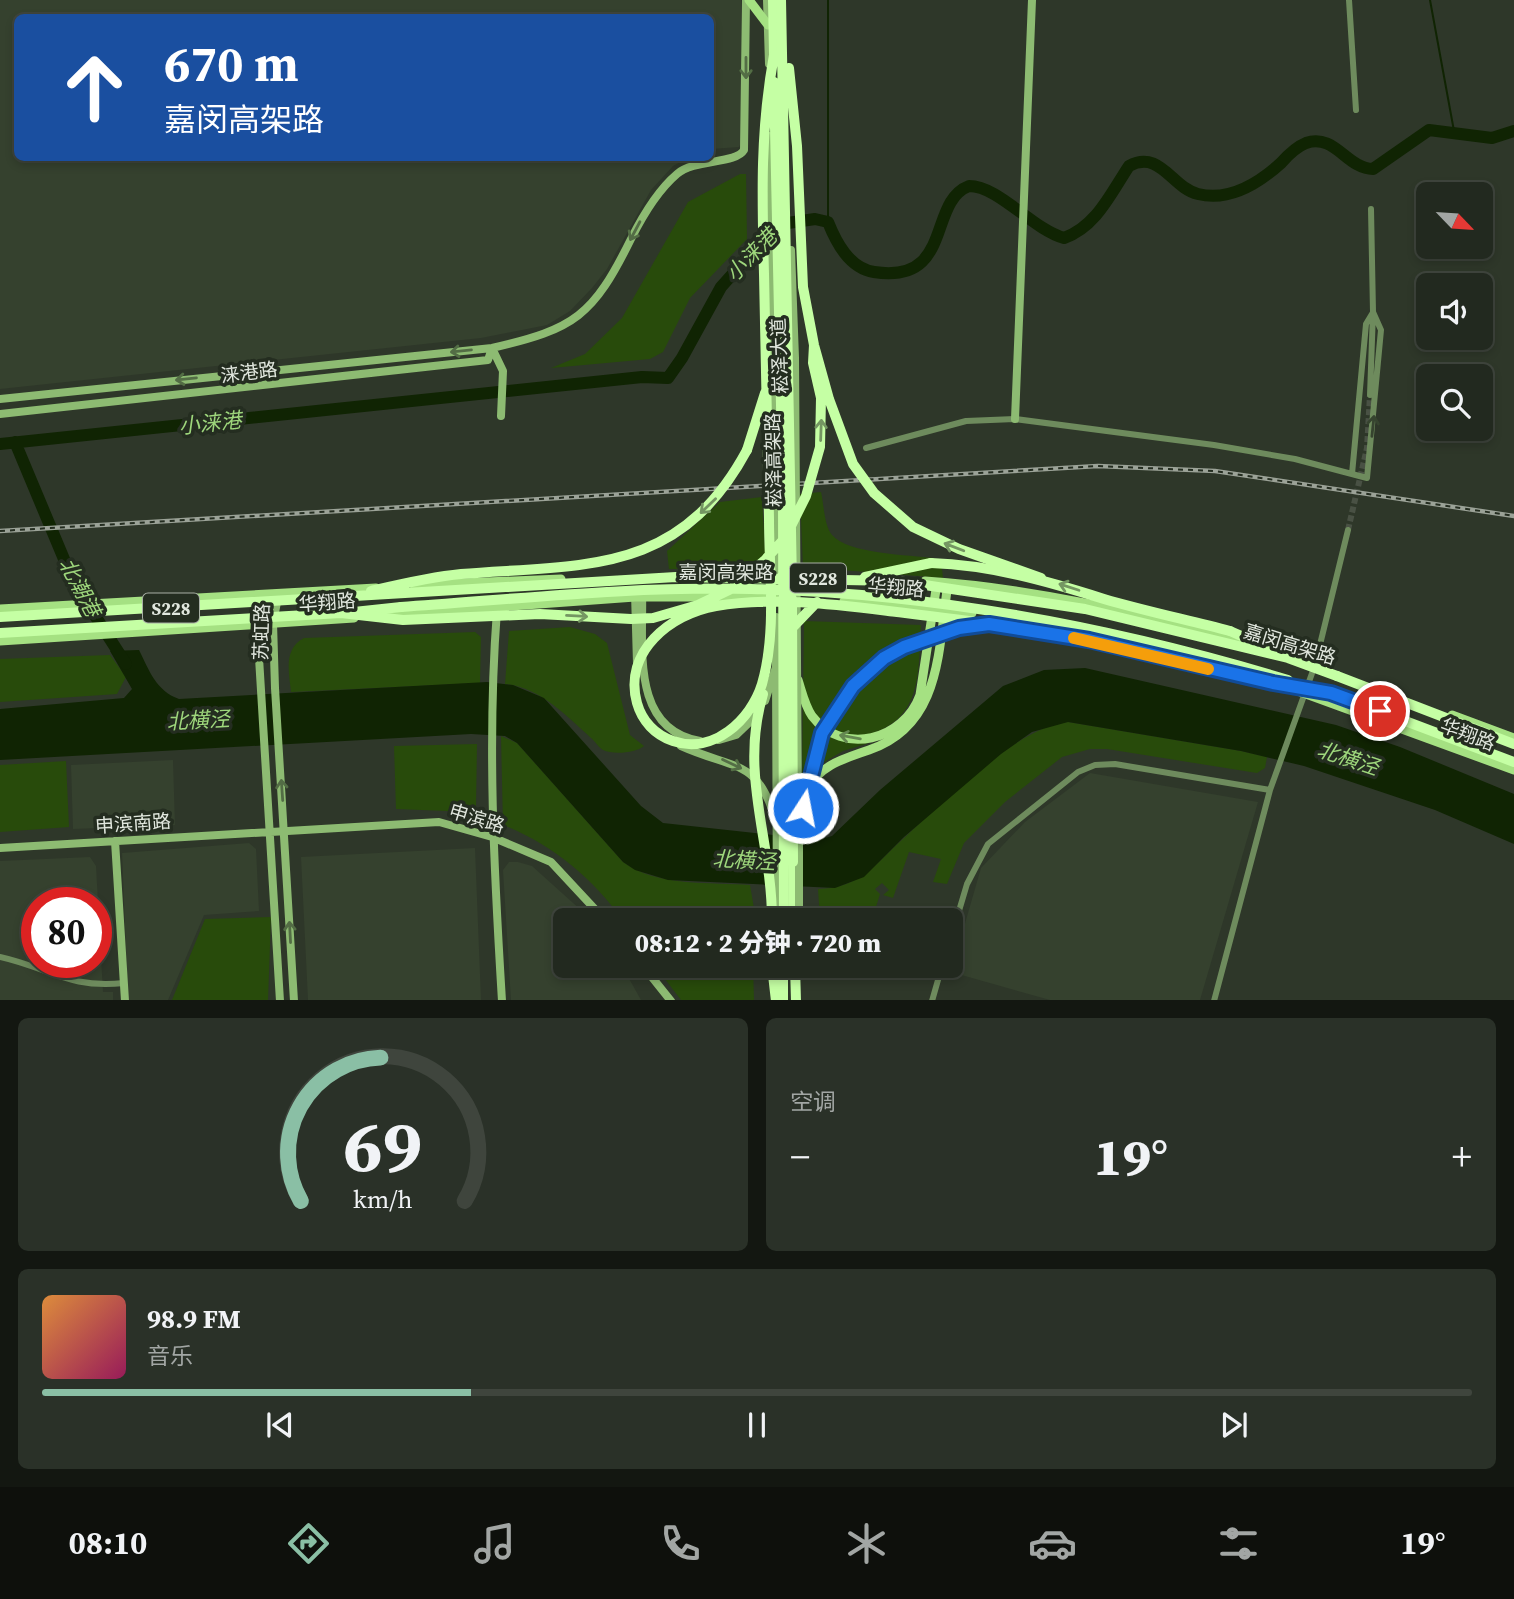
<!DOCTYPE html>
<html lang="zh">
<head>
<meta charset="utf-8">
<style>
	:root { --surface:#22291f; --page:#2a3128; --text:#f1f3f6; --muted:#a2a6a4; --line:#3f453d; --accent:#8abfa5 }
	body { margin:0; font-family:"Source Serif 4","Noto Sans SC",serif; background:var(--page); color:var(--text); height:100vh; display:flex; flex-direction:column; font-size:26px; white-space:nowrap }
	* { box-sizing:border-box; margin:0 }
	p { font-size:23px; color:var(--muted) }
	.icon { flex:none; width:38px; height:38px; fill:none; stroke:currentColor; stroke-width:2; stroke-linecap:round; stroke-linejoin:round }
	.map { position:relative; height:1000px; overflow:hidden }
	.panel { display:flex; flex-direction:column; gap:18px; padding:18px; background:#131711; flex:1 }
	.panel>* { flex:none }
	.hud { position:absolute; left:14px; top:14px; width:700px; height:147px; border-radius:10px; box-shadow:0 4px 10px #0003,0 0 0 2px var(--line); background:#1a4fa0; color:#fff; overflow:hidden }
	.needle { width:46px; rotate:115deg }
	.buttons { position:absolute; left:1416px; top:182px; display:grid; gap:14px }
	.buttons a { display:grid; place-items:center; width:77px; height:77px; border-radius:10px; background:var(--surface); box-shadow:0 4px 10px #0003,0 0 0 2px var(--line); font-size:35px }
	.speed { position:absolute; left:21px; top:887px; display:flex; gap:14px; font-size:35px; font-weight:700; text-align:center }
	.speed>* { display:grid; place-content:center; width:91px; height:91px; border-radius:50%; background:var(--surface); box-shadow:0 4px 10px #0003,0 0 0 2px var(--line); line-height:1 }
	.speed .limit { border:10px solid #d22; background:#fff; color:#111 }
	.pin { position:absolute; display:grid; place-items:center; width:60px; height:60px; color:#fff; margin:-30px; border:4px solid #fff; border-radius:50%; box-shadow:0 2px 7px #0007 }
	.me { position:absolute; width:77px; margin:-38px; rotate:11deg; stroke-linejoin:round; filter:drop-shadow(0 0 5px #0008) }
	.turn { display:flex; align-items:center; gap:24px; height:147px; padding:0 35px; font-size:32px }
	.turn .icon { width:91px; height:91px; stroke-width:2.5 }
	.turn b { display:block; font-size:49px; line-height:60px }
	.big { font-size:52px; font-weight:800; line-height:1.1 }
	.panel .tile { flex:1; display:flex; flex-direction:column; justify-content:center; gap:10px; min-width:0; padding:0 24px; border-radius:10px; background:var(--page) }
	.panel .dial { align-items:center; gap:0 }
	.dial svg { height:182px; overflow:visible; fill:none; stroke:var(--line); stroke-width:7; stroke-linecap:round; text-anchor:middle }
	.dial text { fill:var(--text); stroke:none }
	.song { display:flex; align-items:center; gap:21px }
	.cover { width:84px; height:84px; border-radius:10px; background:linear-gradient(135deg,hsl(30 70% 55%),hsl(330 70% 35%)) }
	.played { height:7px; border-radius:4px; background:linear-gradient(90deg,var(--accent) 30%,var(--line) 30%) }
	.keys { display:flex; justify-content:space-around; direction:ltr }
	.heat { display:flex; justify-content:space-between; align-items:center; font-size:38px; direction:ltr }
	.panel .tiles { flex:1; display:grid; gap:18px; grid-template-columns:1fr 1fr }
	.tile:last-child { grid-column:span 2 }
	.trip { position:absolute; left:553px; top:908px; width:410px; height:70px; border-radius:10px; background:var(--surface); box-shadow:0 4px 10px #0003,0 0 0 2px var(--line); font-weight:800; line-height:70px; text-align:center }
	.menu { display:flex; height:112px; justify-content:space-around; align-items:center; background:#0e100c; color:var(--muted) }
	.menu .icon { width:49px; height:49px }
	.menu .selected { color:var(--accent) }
	.menu b { font-size:32px; color:var(--text) }
	.map>svg:first-child { display:block }
	.built { fill:#35412e; fill-rule:evenodd }
	.green { fill:#284b0b }
	.water { fill:#102403 }
	.lines { fill:none; stroke-linecap:round; stroke-linejoin:round }
	.stream { stroke:#102403; stroke-width:2 }
	.river { stroke:#102403; stroke-width:12 }
	.street-tunnel { stroke:#495144; stroke-width:6; stroke-dasharray:6 3; stroke-linecap:butt }
	.street { stroke:#6e8b5d; stroke-width:6 }
	.secondary { stroke:#8dbb72; stroke-width:8 }
	.primary { stroke:#a5e182; stroke-width:9 }
	.highway { stroke:#c5ffa4; stroke-width:10 }
	.rail-casing { stroke:#9ba297; stroke-width:4.5 }
	.rail { stroke:#242d20; stroke-width:2; stroke-dasharray:5; stroke-linecap:butt }
	.secondary-bridge { stroke:#8dbb72; stroke-width:8 }
	.highway-bridge { stroke:#c5ffa4; stroke-width:10 }
	.oneway { stroke:#536d45 }
	.oneway2 { stroke:#36442f }
	.oneway3 { stroke:#749662 }
	.oneway4 { stroke:#648751 }
	.route-casing { stroke:#114b97; stroke-width:18 }
	.route { stroke:#1a73e8; stroke-width:12 }
	.slow { stroke:#f59e0b; stroke-width:12 }
	.labels { text-anchor:middle; dominant-baseline:central; stroke-width:7; stroke-linejoin:round; paint-order:stroke }
	.shield { fill:#242d20; stroke:#a8afa5; stroke-width:2 }
	.shield-label { font-size:18px; font-weight:bold; fill:#e1e7de }
	.street-label { font-size:19px; fill:#e1e7de; stroke:#242d20 }
	.water-label { font-size:21px; font-style:italic; fill:#9ed77c; stroke:#242d20 }
</style>
</head>
<body>
<div class="map">
<svg width="1514" height="1001" viewBox="0 0 1514 1001">
	<rect width="100%" height="100%" fill="#2e3729"/>
	<path class="built" d="M0 0H741L743 139 739 147 711 149 710 18H18V158H688L673 166 651 190 607 269 592 288 570 311 547 325 481 338 0 389Z
		M173 760 175 825 73 829 71 765Z
		M1090 773 1258 802 1200 1000H1050L951 972 981 868 1025 822Z
		M249 843 256 849 259 911 204 915 168 1000H128L122 853Z
		M475 848 481 1000H308L301 857Z
		M90 857 96 866 103 992H113V1000H0V861ZM37 903H96V962H37Z
		M509 862H518L532 866 592 920H565V966H622L641 1000H511L503 870Z"/>
	<path class="green" d="M740 174H746L747 239 690 298 663 352 650 359 551 368 585 354 622 318 688 202Z
		M821 492C824 505 824 525 832 535 848 554 910 555 934 558L942 569 943 578 803 567 800 494Z
		M762 497 766 568 669 569 667 551 720 502Z
		M804 621 921 625C918 671 923 718 870 734L869 743 843 751 802 775Z
		M570 627 595 634 607 643 630 735 644 746C636 753 613 755 603 750 598 747 595 741 591 738 567 716 539 687 505 684L509 631Z
		M475 632 481 637 480 683 291 692C289 672 283 649 304 638Z
		M110 655 126 677 117 694 0 702V659Z
		M1068 722 1241 751 1267 757 1265 768 1257 773 1107 749H1090L1062 757 1005 802 964 843 947 884 933 882 941 859 909 852 893 898 883 895 889 890 882 883 875 889 880 894 872 920H820L818 889C860 888 874 865 903 839 942 803 1016 727 1068 722Z
		M501 736 517 743 623 862C657 887 709 882 750 885L756 920H623C592 878 552 844 503 825Z
		M477 744 476 806 472 812 396 809 394 746Z
		M66 761 69 827 0 832V765Z
		M271 917 268 1000H172L205 919Z
		M655 966H753L754 1000H681Z"/>
	<path class="water" d="M139 650C149 670 156 691 179 699L487 682 513 685 544 698 641 806 663 823 818 840 832 836 880 790 1003 686 1044 670 1085 668 1336 725 1400 747 1514 794V844L1435 810 1304 766 1241 751 1068 722 1032 732 1001 754 904 837 864 877 835 888 668 880 635 870 623 862 517 743 505 736 471 734 0 760V709L124 698 132 689 110 651Z"/>
	<g class="lines">
		<path class="stream" d="M1430 0 1454 131
			M828 222V0"/>
		<path class="river" d="M15 442 74 583 126 664
			M0 444 642 377 668 378 682 358 721 287 765 238 781 224 815 219 828 222C836 242 849 268 874 272 954 284 927 202 969 186 999 186 1032 229 1064 238 1096 227 1111 193 1129 166 1160 149 1172 188 1198 194 1230 202 1259 183 1281 163 1288 155 1296 147 1306 143 1335 133 1347 169 1373 169L1429 130 1492 138 1514 131"/>
		<path class="street-tunnel" d="M1348 530 1367 448 1370 395"/>
		<path class="street" d="M1349 0 1356 110
			M1370 395 1373 312 1371 209
			M866 448 966 421 1015 419 1214 445 1295 459 1367 478 1381 330 1373 312
			M1352 474 1366 324 1372 314
			M950 941 967 884 988 844 1078 772 1095 765 1115 764 1270 790
			M0 957C50 968 68 989 124 983
			M932 1001 942 966
			M1214 1001 1270 790 1315 665 1348 530"/>
		<path class="secondary" d="M767 0 769 64
			M769 136V166
			M492 348 503 371 501 416
			M0 399 492 348C575 329 593 316 631 239 642 217 657 191 677 174 694 159 736 164 744 150L746 0
			M0 414 488 360 492 348
			M1015 419 1032 0
			M642 590C644 644 629 729 700 741
			M635 593 637 664
			M278 597 273 623 275 688 294 1001
			M275 599 257 625 280 1001
			M497 610C487 741 494 870 502 1001
			M776 674 777 920
			M765 701 776 667
			M719 740 736 735 757 715
			M681 746C737 771 759 757 778 828
			M115 841 125 1001
			M0 848 439 822 492 837 551 862 605 920
			M643 966 671 1001"/>
		<path class="primary" d="M749 0 768 25
			M788 574 823 575
			M925 581C1032 588 1140 613 1244 642
			M414 585 561 579
			M844 601 972 613
			M0 609 376 588
			M389 615 635 597H774
			M0 641 354 618
			M798 680C802 692 805 706 812 716 843 757 904 740 920 695L937 583
			M1295 690 1514 770
			M1452 715 1514 738
			M808 788C822 764 844 759 869 750 942 725 938 650 948 583"/>
		<path class="highway" d="M773 0 774 55
			M747 450 765 393
			M931 563C991 565 1047 581 1104 599 1145 611 1188 620 1230 631
			M354 612 401 607
			M1337 676 1514 744
			M1331 693 1514 762
			M793 862 794 920
			M772 966 776 1001
			M795 966 796 1001
			M783 1001V966"/>
		<defs>
			<path id="rail" d="M0 531 1098 466 1215 471 1514 516"/>
		</defs>
		<use href="#rail" class="rail-casing"/>
		<use href="#rail" class="rail"/>
		<path class="secondary-bridge" d="M769 166 776 583
			M791 250 795 358 798 811
			M776 617V667
			M799 831V908"/>
		<path class="highway-bridge" d="M781 0 792 583
			M774 55C760 131 762 197 764 274 765 356 768 437 769 519 769 572 777 632 762 684 751 720 713 755 673 741 655 735 642 721 637 703 623 652 670 614 716 606 774 596 839 605 897 612 962 620 1028 628 1092 641 1172 658 1250 679 1331 693
			M789 68 797 146 803 287 814 345 829 399 853 464 874 493 913 527 959 549 1041 578
			M774 82 783 497 784 920
			M865 577 931 563
			M371 591C401 584 430 577 461 574 586 564 679 576 747 450
			M792 599 793 862
			M401 607C517 599 635 586 751 589 934 593 1113 627 1288 680
			M0 617 676 577 898 581 1085 609 1288 658 1337 676
			M792 628 817 602
			M1230 631 1273 650
			M0 633 341 613 403 620 540 614 631 619 653 618 698 605 731 589 765 560 785 538 806 496 820 447 821 398 813 363 814 345
			M763 694C739 775 772 840 772 920
			M798 835C804 801 808 767 821 735 847 671 911 634 977 626"/>
	</g>
	<defs><path id="oneway-shaft" d="M-6 0H5M1.5-3L5.5 0L1.5 3" fill="none" stroke-width="1.6" stroke-linecap="round" stroke-linejoin="round" transform="scale(1.75)"/></defs>
	<g class="oneway">
		<use href="#oneway-shaft" transform="translate(746 68) rotate(90)"/>
		<use href="#oneway-shaft" transform="translate(635 231) rotate(118)"/>
		<use href="#oneway-shaft" transform="translate(461 351) rotate(174)"/>
		<use href="#oneway-shaft" transform="translate(186 379) rotate(174)"/>
		<use href="#oneway-shaft" transform="translate(732 764) rotate(26)"/>
		<use href="#oneway-shaft" transform="translate(282 790) rotate(-94)"/>
		<use href="#oneway-shaft" transform="translate(290 932) rotate(-93)"/>
	</g>
	<use class="oneway2" href="#oneway-shaft" transform="translate(1373 426) rotate(-84)"/>
	<g class="oneway3">
		<use href="#oneway-shaft" transform="translate(821 430) rotate(-88)"/>
		<use href="#oneway-shaft" transform="translate(708 506) rotate(136)"/>
		<use href="#oneway-shaft" transform="translate(954 547) rotate(-159)"/>
		<use href="#oneway-shaft" transform="translate(1069 587) rotate(-162)"/>
		<use href="#oneway-shaft" transform="translate(577 616) rotate(3)"/>
	</g>
	<use class="oneway4" href="#oneway-shaft" transform="translate(850 737) rotate(-170)"/>
	<g class="lines">
		<defs>
			<path id="route" d="M803 808 822 733 853 686 884 658 904 647 959 628 989 624 1089 640 1273 683 1331 693 1380 711"/>
		</defs>
		<use href="#route" class="route-casing"/>
		<use href="#route" class="route"/>
		<path class="slow" d="M1074 638 1208 669"/>
	</g>
	<g class="labels">
		<g class="shield">
			<rect x="790" y="563.5" width="56" height="29" rx="5"/>
			<rect x="143" y="593.5" width="56" height="29" rx="5"/>
		</g>
		<g class="shield-label">
			<text x="818" y="578">S228</text>
			<text x="171" y="608">S228</text>
		</g>
		<g class="street-label">
			<text transform="translate(779 356) rotate(-92)">崧泽大道</text>
			<text transform="translate(249 372) rotate(-7)">涞港路</text>
			<text transform="translate(773 460) rotate(-91)">崧泽高架路</text>
			<text x="726" y="572">嘉闵高架路</text>
			<text transform="translate(896 587) rotate(5)">华翔路</text>
			<text transform="translate(327 602) rotate(-4)">华翔路</text>
			<text transform="translate(261 632) rotate(-88)">苏虹路</text>
			<text transform="translate(1290 644) rotate(17)">嘉闵高架路</text>
			<text transform="translate(1468 734) rotate(21)">华翔路</text>
			<text transform="translate(477 818) rotate(17)">申滨路</text>
			<text transform="translate(133 823) rotate(-4)">申滨南路</text>
		</g>
		<g class="water-label">
			<text transform="translate(751 255) rotate(-46)">小涞港</text>
			<text transform="translate(210 423) rotate(-6)">小涞港</text>
			<text transform="translate(80 587) rotate(62)">北潮港</text>
			<text transform="translate(198 720) rotate(-3)">北横泾</text>
			<text transform="translate(1348 758) rotate(18)">北横泾</text>
			<text transform="translate(744 860) rotate(3)">北横泾</text>
		</g>
	</g>
</svg>
<div class="buttons">
<a><svg class="needle" viewBox="-14 -14 28 28"><path d="M0-13l5 13h-10z" fill="#e53935"/><path d="M0 13l5-13h-10z" fill="#a2a6a4"/></svg></a>
<a><svg class="icon" aria-label="sound" viewBox="0 0 24 24"><path d="M4 9h4l5-4v14l-5-4H4zM17 9q2 3 0 6"/></svg></a>
<a><svg class="icon" aria-label="search" viewBox="0 0 24 24"><circle cx="10" cy="10" r="6"/><path d="M15 15l6 6"/></svg></a>
</div>
<div class="speed"><div class="limit">80</div></div>
<div class="pin" style="left:1380px;top:711px;background:#d93025"><svg class="icon" aria-label="arrive" viewBox="0 0 24 24"><path d="M6 21V4h12l-3 4 3 4H6"/></svg></div>
<svg class="me" style="left:803px;top:808px" viewBox="-20 -20 40 40"><circle r="17" fill="#1a73e8" stroke="#fff" stroke-width="3"/><path d="M0-11L8 9 0 5-8 9z" fill="#fff"/></svg>
<div class="trip">08:12 · 2 分钟 · 720 m</div>
<div class="hud">
<div class="turn"><svg class="icon" aria-label="ahead" viewBox="0 0 24 24"><path d="M12 20V5M6 11l6-6 6 6"/></svg><div><b>670 m</b>嘉闵高架路</div></div>
</div>
</div>
<section class="panel">
<div class="tiles">
<div class="tile dial"><svg viewBox="0 0 100 80">
<path d="M14 69A42 42 0 1 1 86 69"/>
<path d="M14 69A42 42 0 0 1 49 6" stroke="#8abfa5"/>
<text x="50" y="56" font-size="32" font-weight="700">69</text>
<text x="50" y="72" font-size="11">km/h</text>
</svg></div>
<div class="tile"><p>空调</p>
<div class="heat"><a>−</a><b class="big">19°</b><a>+</a></div>
</div>
<div class="tile">
<div class="song"><i class="cover"></i><div><b>98.9 FM</b><p>音乐</p></div></div>
<div class="played"></div>
<div class="keys"><svg class="icon" aria-label="previous" viewBox="0 0 24 24"><path d="M18 5L8 12l10 7zM5 5v14"/></svg><svg class="icon" aria-label="pause" viewBox="0 0 24 24"><path d="M8 5v14M16 5v14"/></svg><svg class="icon" aria-label="next" viewBox="0 0 24 24"><path d="M6 5l10 7-10 7zM19 5v14"/></svg></div>
</div>
</div>
</section>
<nav class="menu">
<b>08:10</b>
<svg class="icon selected" aria-label="directions" viewBox="0 0 24 24"><path d="M12 3l9 9-9 9-9-9zM9 14v-3h6M13 9l2 2-2 2"/></svg>
<svg class="icon" aria-label="music" viewBox="0 0 24 24"><path d="M9 18V5l10-2v13"/><circle cx="6" cy="18" r="3"/><circle cx="16" cy="16" r="3"/></svg>
<svg class="icon" aria-label="phone" viewBox="0 0 24 24"><path d="M5 4h4l2 5-3 2q2 4 5 5l2-3 5 2v4C11 20 4 13 5 4z"/></svg>
<svg class="icon" aria-label="climate" viewBox="0 0 24 24"><path d="M12 3v18M4 7l16 10M4 17L20 7"/></svg>
<svg class="icon" aria-label="car" viewBox="0 0 24 24"><path d="M5 17H2v-5l4-1 3-4h7l3 4 3 1v5h-3M9 17h6M6 11h13"/><circle cx="7" cy="17" r="2"/><circle cx="17" cy="17" r="2"/></svg>
<svg class="icon" aria-label="filters" viewBox="0 0 24 24"><path d="M4 7h16M4 17h16"/><circle cx="9" cy="7" r="2"/><circle cx="15" cy="17" r="2"/></svg>
<b>19°</b>
</nav>
</body>
</html>
